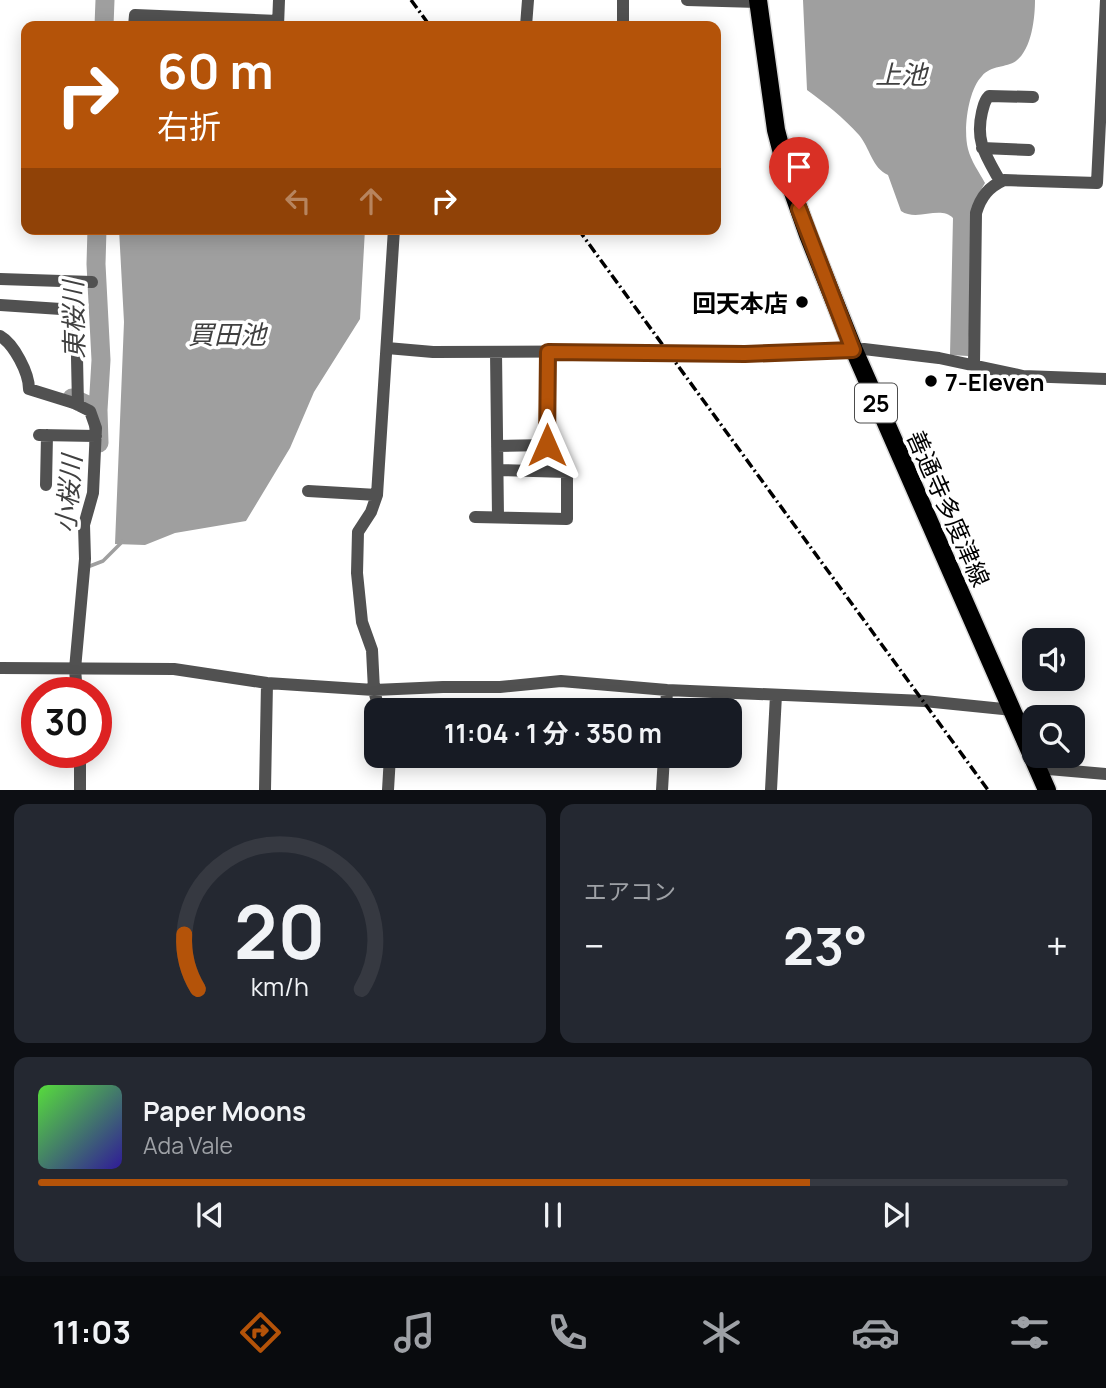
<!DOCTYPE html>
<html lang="ja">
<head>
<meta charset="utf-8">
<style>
	:root { --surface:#171b24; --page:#242831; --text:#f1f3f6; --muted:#9ea1a6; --line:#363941; --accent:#b45309 }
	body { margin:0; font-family:Manrope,"Noto Sans JP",sans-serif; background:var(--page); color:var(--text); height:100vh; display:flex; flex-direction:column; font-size:26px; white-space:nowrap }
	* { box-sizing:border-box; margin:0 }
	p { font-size:23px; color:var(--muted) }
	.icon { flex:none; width:38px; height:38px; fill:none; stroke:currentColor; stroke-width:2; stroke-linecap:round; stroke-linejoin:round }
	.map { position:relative; height:790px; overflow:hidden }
	.panel { display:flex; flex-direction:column; gap:14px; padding:14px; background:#0d0f14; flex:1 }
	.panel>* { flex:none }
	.hud { position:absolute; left:21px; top:21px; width:700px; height:214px; border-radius:14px; box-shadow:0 4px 18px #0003; background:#b45309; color:#fff; overflow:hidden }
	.fabs { position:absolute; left:1022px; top:628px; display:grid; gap:14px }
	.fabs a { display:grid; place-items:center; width:63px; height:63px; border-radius:14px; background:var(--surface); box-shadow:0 4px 18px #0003; font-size:35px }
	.speed { position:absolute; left:21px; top:677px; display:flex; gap:14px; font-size:35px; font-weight:700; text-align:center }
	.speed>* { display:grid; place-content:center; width:91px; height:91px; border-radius:50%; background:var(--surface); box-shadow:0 4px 18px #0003; line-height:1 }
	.speed .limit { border:10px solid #d22; background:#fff; color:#111 }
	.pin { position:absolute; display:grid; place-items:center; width:60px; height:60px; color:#fff; margin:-72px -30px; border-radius:50% 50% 50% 0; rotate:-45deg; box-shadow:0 0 7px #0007 }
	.pin .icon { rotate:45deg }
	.me { position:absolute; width:77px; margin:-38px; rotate:0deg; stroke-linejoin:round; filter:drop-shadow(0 0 5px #0008) }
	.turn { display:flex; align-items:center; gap:24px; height:147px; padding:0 21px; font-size:32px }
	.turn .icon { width:91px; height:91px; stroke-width:2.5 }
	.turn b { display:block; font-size:49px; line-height:60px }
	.lanes { display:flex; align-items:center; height:66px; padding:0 21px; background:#0003; justify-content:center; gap:35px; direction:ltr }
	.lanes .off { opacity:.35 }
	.big { font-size:52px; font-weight:700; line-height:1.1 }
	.panel .widget { flex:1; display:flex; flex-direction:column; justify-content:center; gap:10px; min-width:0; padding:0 24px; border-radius:14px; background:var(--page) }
	.panel .dial { align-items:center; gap:0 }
	.dial svg { height:182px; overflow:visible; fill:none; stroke:var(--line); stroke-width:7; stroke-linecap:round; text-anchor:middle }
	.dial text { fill:var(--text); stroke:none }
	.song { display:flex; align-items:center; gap:21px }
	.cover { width:84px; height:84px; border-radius:10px; background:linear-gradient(135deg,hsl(110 70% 55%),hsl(250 70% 35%)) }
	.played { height:7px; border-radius:4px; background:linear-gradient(90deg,var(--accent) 75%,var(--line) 75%) }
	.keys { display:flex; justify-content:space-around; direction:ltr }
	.heat { display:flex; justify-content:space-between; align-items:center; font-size:38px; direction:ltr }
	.panel .tiles { flex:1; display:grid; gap:14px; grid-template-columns:1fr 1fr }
	.widget:last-child { grid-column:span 2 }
	.trip { position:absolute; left:364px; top:698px; width:378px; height:70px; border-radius:14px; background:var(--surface); box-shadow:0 4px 18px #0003; font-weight:700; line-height:70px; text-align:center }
	.dock { display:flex; height:112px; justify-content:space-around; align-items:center; background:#090b0e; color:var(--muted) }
	.dock .icon { width:49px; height:49px }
	.dock .active { color:var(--accent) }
	.dock b { font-size:32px; color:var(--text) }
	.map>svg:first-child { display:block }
	.water { fill:#9f9f9f }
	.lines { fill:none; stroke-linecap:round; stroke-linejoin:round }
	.stream { stroke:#9f9f9f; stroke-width:3.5 }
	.river { stroke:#9f9f9f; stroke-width:19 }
	.primary-casing { stroke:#dbdbdb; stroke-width:21 }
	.street { stroke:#515151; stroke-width:12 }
	.primary { stroke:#000; stroke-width:18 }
	.rail { stroke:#000; stroke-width:3.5; stroke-dasharray:10 3.5 2 3.5; stroke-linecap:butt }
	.route-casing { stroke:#753606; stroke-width:18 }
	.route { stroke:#b45309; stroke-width:12 }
	.poi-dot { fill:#000; stroke:#fff; stroke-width:2.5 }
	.labels { text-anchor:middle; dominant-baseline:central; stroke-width:7; stroke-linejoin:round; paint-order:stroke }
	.shield { fill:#fff; stroke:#4c4c4c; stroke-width:2 }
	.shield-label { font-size:23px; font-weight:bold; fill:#000 }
	.poi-label { font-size:24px; font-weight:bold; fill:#000; stroke:#fff; text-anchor:end }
	.street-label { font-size:24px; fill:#000; stroke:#fff }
	.water-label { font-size:26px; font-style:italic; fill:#404040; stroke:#fff }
</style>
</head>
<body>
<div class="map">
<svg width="1106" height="790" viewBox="0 0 1106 790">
	<rect width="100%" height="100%" fill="#fff"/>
	<path class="water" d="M803 0H1035C1035 17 1032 49 1016 61 1006 68 991 65 982 76 968 90 963 130 968 149 971 161 979 172 985 183L975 200 968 356 950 355 953 218C940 205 917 222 901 211L888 175C872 168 870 148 859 135 844 118 825 103 807 90Z
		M119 229H365L360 319 314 392 290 448 246 521 175 533 145 545 115 544 124 322Z"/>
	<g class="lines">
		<path class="stream" d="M90 566 103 561 123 541"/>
		<path class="river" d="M104 26 105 0
			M97 229 96 264 101 360 98 410
			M72 398 98 410 99 443"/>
		<defs>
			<path id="primary" d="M758 0 776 130 790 184 808 235 854 350 1047 790"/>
		</defs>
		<use href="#primary" class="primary-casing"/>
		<path class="street" d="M623 0V26
			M687 0 758 2
			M134 26 135 15 278 21
			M278 26 279 0
			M526 26 528 0
			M982 148 1029 150
			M1000 181C986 156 975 142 982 112 984 105 984 101 989 96L1033 97
			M0 279 92 282
			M0 305 76 310 78 405
			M0 336C14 344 29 373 29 389L74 403 90 411 96 428 93 493 84 525 85 559 75 669 77 693
			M387 348 433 352 667 351 745 354 834 352 864 349 939 358 1023 376 1106 379
			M496 352 498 517
			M974 365 976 213C981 196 989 187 1004 180L1097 183 1106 0
			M39 435 96 436
			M497 446 547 445 548 352
			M46 485 47 435
			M308 491 377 495
			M475 517 567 519V472L498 470
			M0 668 174 669 267 683 374 690 443 687H500L561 681 667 690 924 701 1013 710
			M379 710 374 690 372 650 362 622 357 573 358 532 371 512 377 495 394 229
			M666 710 667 690
			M1037 768 1106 774
			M80 790V752
			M265 790 267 683
			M388 790 390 756
			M662 790 664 756
			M771 790 776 695"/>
		<use href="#primary" class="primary"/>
		<path class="rail" d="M411 0 430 26
			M578 229 988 790"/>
	</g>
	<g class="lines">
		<defs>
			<path id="route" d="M547 445 548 352 745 354 853 350 799 209"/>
		</defs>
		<use href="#route" class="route-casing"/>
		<use href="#route" class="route"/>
	</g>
	<g class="poi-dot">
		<circle cx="802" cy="302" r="7"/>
		<circle cx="931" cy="381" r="7"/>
	</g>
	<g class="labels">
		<rect class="shield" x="855" y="383.5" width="42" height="39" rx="5"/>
		<g class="shield-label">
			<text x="876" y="403">25</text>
		</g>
		<g class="poi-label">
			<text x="788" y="302">回天本店</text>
			<text x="945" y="381" text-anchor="start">7-Eleven</text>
		</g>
		<g class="street-label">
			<text transform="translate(949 508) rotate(66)">善通寺多度津線</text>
		</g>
		<g class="water-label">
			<text x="901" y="74">上池</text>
			<text transform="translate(73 320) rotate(-91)">東桜川</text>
			<text x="227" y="334">買田池</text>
			<text transform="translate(68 494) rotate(-85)">小桜川</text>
		</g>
	</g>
</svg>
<div class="fabs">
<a><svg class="icon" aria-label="sound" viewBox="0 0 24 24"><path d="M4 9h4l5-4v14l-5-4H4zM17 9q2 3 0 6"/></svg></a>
<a><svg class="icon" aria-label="search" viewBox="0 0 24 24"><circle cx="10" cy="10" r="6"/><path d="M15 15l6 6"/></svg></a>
</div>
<div class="speed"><div class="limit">30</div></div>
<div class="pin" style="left:799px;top:209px;background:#d93025"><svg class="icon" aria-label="arrive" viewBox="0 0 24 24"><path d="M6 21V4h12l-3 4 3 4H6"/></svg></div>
<svg class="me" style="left:547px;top:445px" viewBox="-20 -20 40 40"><path d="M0-17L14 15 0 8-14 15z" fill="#b45309" stroke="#fff" stroke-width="4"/></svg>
<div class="trip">11:04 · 1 分 · 350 m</div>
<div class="hud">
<div class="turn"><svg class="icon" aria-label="right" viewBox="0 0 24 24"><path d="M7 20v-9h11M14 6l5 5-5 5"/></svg><div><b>60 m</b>右折</div></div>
<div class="lanes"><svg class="icon off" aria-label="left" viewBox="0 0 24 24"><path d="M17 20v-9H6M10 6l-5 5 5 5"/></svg><svg class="icon off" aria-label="ahead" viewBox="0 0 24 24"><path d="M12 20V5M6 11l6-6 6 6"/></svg><svg class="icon" aria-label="right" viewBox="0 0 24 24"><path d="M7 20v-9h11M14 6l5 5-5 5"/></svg></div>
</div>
</div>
<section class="panel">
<div class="tiles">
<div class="widget dial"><svg viewBox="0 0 100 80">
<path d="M14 69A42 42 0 1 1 86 69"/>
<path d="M14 69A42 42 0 0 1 8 45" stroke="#b45309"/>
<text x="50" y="56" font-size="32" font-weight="700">20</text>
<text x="50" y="72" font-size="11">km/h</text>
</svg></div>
<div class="widget"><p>エアコン</p>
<div class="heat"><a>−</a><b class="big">23°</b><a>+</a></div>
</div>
<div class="widget">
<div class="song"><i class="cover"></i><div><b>Paper Moons</b><p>Ada Vale</p></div></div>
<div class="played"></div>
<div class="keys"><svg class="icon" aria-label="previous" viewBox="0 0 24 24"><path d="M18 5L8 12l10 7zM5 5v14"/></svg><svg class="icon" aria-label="pause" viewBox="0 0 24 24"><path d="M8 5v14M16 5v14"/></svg><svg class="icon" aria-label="next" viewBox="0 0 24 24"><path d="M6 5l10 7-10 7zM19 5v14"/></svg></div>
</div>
</div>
</section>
<nav class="dock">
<b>11:03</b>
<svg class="icon active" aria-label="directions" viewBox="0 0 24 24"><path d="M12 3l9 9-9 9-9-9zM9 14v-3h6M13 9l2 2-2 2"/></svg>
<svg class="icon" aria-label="music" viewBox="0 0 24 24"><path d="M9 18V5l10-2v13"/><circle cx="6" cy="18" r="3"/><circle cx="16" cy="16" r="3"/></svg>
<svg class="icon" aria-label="phone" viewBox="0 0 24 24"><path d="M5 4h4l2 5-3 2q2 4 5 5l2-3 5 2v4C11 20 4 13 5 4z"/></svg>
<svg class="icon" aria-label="climate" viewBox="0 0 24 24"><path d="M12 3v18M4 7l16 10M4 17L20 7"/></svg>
<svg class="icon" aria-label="car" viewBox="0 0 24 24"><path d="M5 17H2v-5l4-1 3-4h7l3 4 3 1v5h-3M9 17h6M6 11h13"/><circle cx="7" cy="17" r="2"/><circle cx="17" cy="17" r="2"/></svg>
<svg class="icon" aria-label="filters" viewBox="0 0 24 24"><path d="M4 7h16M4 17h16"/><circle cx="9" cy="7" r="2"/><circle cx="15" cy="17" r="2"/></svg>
</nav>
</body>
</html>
